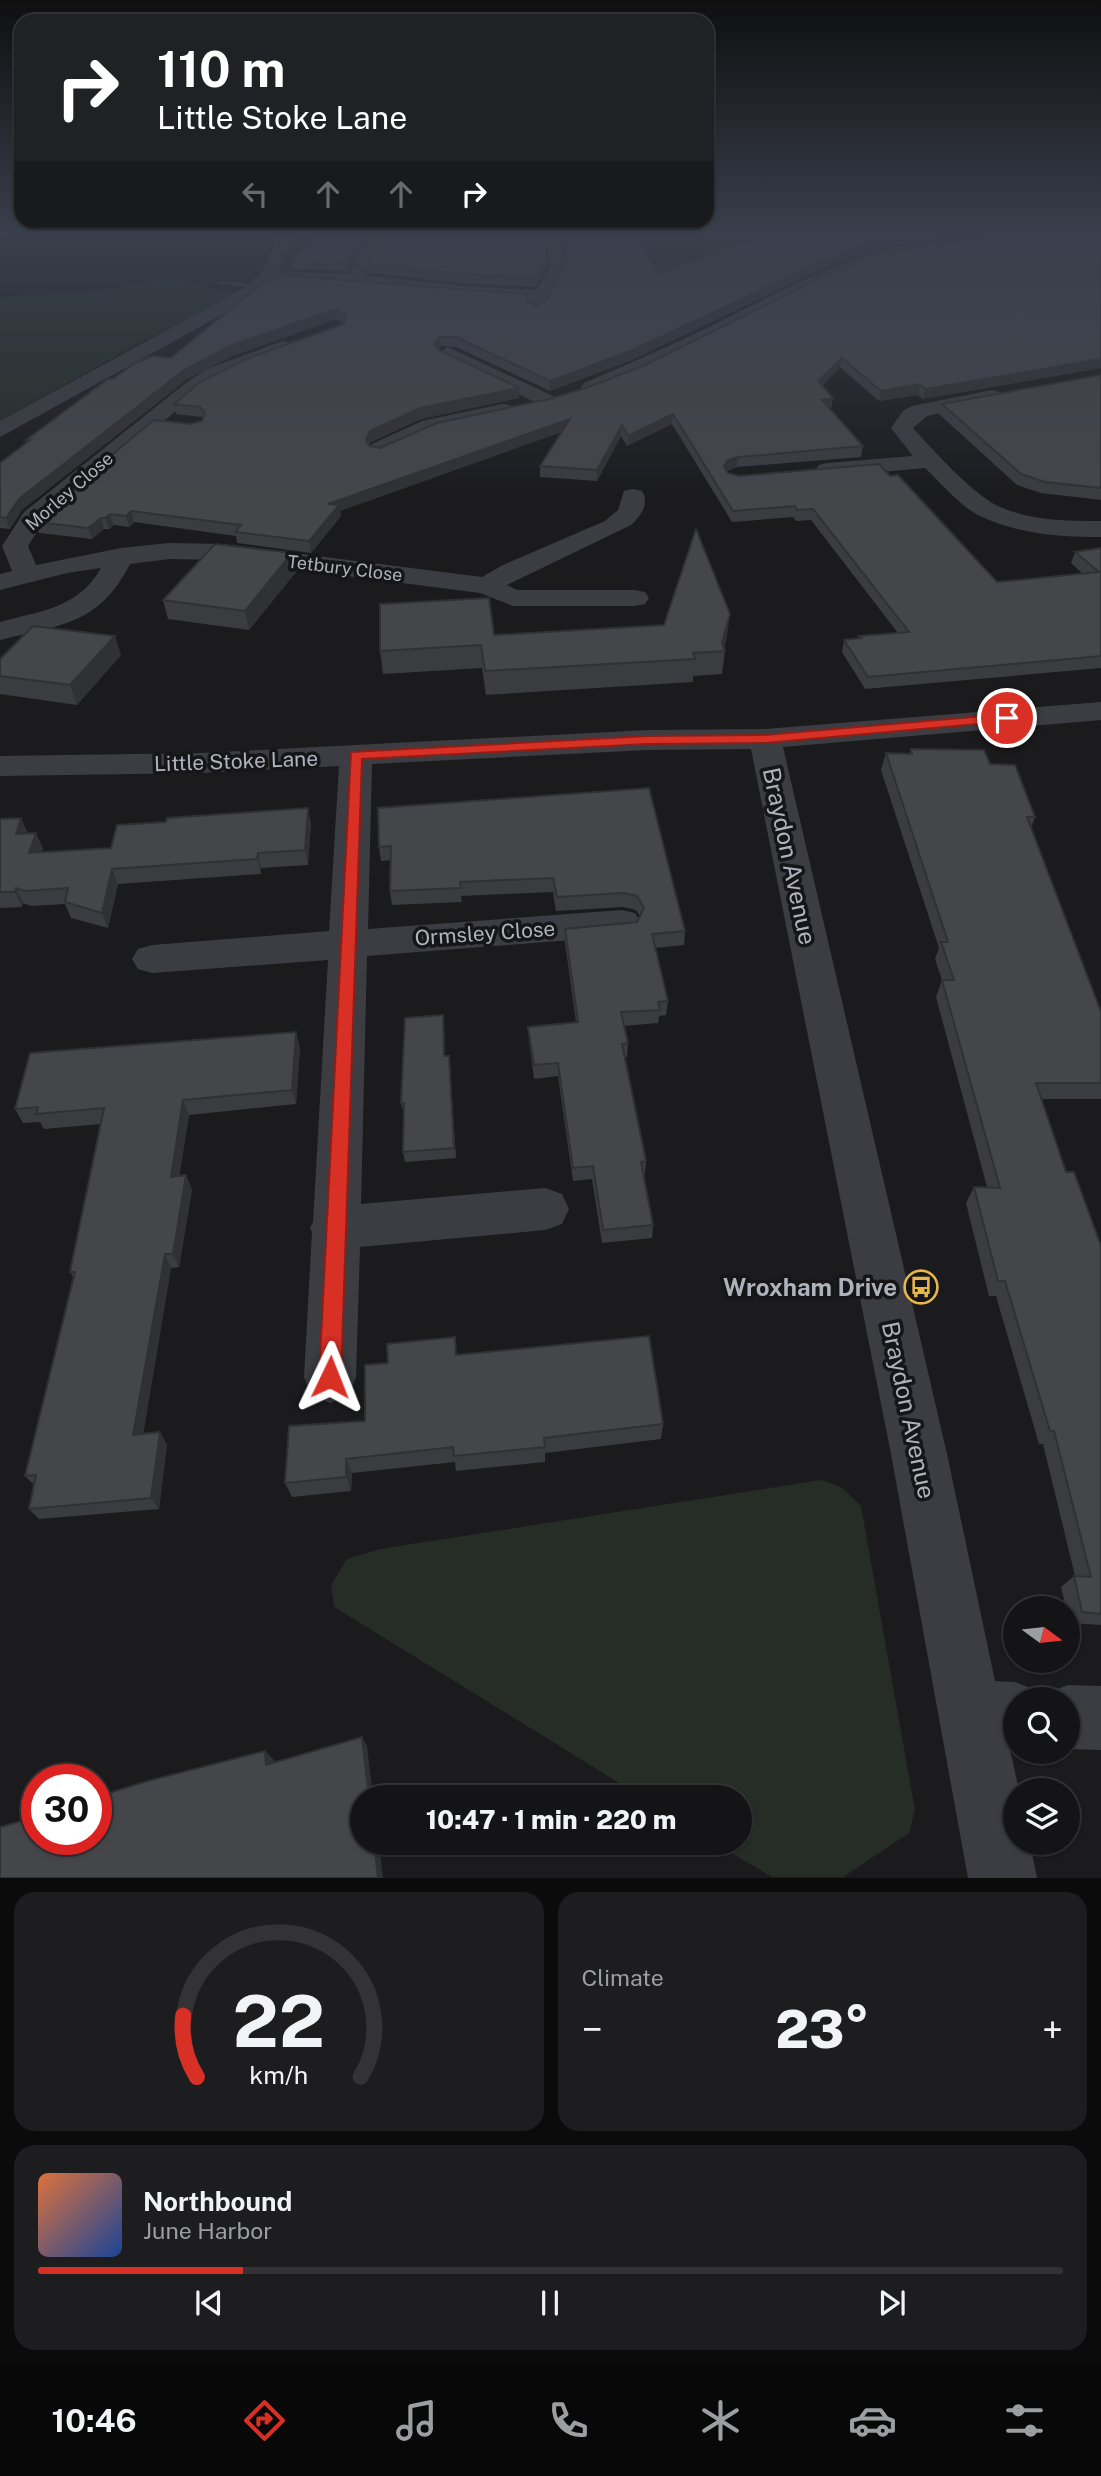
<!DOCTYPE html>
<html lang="en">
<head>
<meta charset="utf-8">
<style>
	:root { --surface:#141416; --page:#1d1d1f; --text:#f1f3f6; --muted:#9d9ea1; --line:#333335; --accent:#d93025 }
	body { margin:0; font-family:"Public Sans",sans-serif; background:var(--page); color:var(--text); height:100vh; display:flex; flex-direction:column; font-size:26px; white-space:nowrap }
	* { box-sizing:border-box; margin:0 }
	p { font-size:23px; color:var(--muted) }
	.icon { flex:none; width:38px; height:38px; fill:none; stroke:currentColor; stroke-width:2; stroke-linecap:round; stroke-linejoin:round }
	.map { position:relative; height:1878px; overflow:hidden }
	.panel { display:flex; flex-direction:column; gap:14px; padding:14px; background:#0b0b0c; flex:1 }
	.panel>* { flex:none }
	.top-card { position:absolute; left:14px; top:14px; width:700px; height:214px; border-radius:21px; box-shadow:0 2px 5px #0004,0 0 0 2px var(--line); background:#202124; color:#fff; overflow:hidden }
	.needle { width:46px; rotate:105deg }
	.buttons { position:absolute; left:1003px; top:1596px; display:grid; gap:14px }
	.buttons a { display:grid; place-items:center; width:77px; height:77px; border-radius:50%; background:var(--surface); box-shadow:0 2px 5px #0004,0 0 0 2px var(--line); font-size:35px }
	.speed { position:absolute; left:21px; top:1764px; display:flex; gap:14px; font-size:35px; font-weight:700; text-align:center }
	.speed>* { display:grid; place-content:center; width:91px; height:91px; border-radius:50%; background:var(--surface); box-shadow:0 2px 5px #0004,0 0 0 2px var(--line); line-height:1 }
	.speed .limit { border:10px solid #d22; background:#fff; color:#111 }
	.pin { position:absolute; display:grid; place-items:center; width:60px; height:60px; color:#fff; margin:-30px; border:4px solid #fff; border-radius:50%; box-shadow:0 2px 7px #0007 }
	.me { position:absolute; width:77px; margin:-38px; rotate:2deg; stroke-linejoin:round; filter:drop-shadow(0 0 5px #0008) }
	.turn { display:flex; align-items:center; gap:24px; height:147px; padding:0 28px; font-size:32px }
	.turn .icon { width:91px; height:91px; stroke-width:2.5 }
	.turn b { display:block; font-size:49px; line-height:60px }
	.lanes { display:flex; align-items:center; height:66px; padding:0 28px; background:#0003; justify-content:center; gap:35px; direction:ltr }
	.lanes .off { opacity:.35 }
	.big { font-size:52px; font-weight:800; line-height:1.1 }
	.panel .widget { flex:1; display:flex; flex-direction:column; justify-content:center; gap:10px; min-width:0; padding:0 24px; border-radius:21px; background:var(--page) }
	.panel .dial { align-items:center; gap:0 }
	.dial svg { height:182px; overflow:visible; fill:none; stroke:var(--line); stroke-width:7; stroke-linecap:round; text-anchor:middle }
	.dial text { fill:var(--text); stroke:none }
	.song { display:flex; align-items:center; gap:21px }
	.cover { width:84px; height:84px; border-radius:10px; background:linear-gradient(135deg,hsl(20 70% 55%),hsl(220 70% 35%)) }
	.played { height:7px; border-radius:4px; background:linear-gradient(90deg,var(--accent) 20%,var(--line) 20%) }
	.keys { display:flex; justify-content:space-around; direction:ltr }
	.heat { display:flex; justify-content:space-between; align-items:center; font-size:38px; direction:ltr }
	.panel .tiles { flex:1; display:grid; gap:14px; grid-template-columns:1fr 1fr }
	.widget:last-child { grid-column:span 2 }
	.trip { position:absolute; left:350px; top:1785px; width:402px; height:70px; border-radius:35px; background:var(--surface); box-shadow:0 2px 5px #0004,0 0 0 2px var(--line); font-weight:800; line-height:70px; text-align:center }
	.tabs { display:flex; height:112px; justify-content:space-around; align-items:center; background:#080809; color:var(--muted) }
	.tabs .icon { width:49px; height:49px }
	.tabs .selected { color:var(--accent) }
	.tabs b { font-size:32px; color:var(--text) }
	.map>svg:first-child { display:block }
	.built { fill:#27272a }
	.green { fill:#252d26 }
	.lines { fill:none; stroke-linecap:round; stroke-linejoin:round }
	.stream { fill:#313940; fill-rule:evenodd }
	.minor { fill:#3c3d42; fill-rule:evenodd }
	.wall { fill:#3b3c40 }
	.shaded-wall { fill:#303134 }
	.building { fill:#45464a; stroke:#303134; stroke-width:2 }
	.route { fill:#d93025; stroke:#8d1f18; stroke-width:2 }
	.labels { text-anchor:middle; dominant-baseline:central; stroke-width:7; stroke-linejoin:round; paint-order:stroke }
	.far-street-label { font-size:18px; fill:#aeb2bb; stroke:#161618 }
	.street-label { font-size:21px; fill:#aeb2bb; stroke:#161618 }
	.near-street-label { font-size:24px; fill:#aeb2bb; stroke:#161618 }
	.near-poi-label { font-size:24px; font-weight:bold; fill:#aeb2bb; stroke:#161618; text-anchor:end }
</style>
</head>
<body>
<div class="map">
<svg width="1101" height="1878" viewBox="0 0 1101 1878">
	<rect width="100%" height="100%" fill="#1b1b1d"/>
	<path class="built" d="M630 233H792L655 277Z"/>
	<path class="green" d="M169 278 237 294 143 341 0 421V297L105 290Z
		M821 1480 841 1487 861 1506 915 1810 909 1833 843 1877H772L715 1843H740V1797H642L334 1607 331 1585 347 1559 380 1549Z"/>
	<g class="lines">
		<path class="stream" d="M71 233 82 234 19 240 16 238Z
			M220 281 246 283 249 285 246 287 218 284Z"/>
		<path class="minor" d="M0 233H12L10 236 0 238Z
			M280 233H296L279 271 349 274 369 233H385L365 275 461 286 537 290 550 266 545 233H561L566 266 545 308 536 313 527 308 531 301C444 295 359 284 272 281L258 295 0 437V421L246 287 261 274Z
			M931 240 939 245 937 248 884 260 834 278 687 352 598 391H584L581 387 584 383C625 365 666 348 707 328 780 291 849 254 931 240Z
			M283 341 290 343 293 347 290 351 221 377 201 390 43 522 28 546 36 565 121 548 169 543 222 544 482 577 503 565 605 521 618 510 624 491 633 489 642 491C650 503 641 516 631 525L507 585 517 590H635L645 592 649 598 645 604 635 606H513L480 593 222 560 169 559 130 564C99 625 60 625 0 640V622C40 611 79 608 101 568L67 573 0 590V574L12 571 2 546 24 512 187 382 207 369Z
			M448 347 555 397 559 401 555 405H541L441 357 438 353Z
			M992 390 999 392 1002 396 999 400 927 416 913 428C932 449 972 493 996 505 1029 521 1065 521 1101 521V537C1059 537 1017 534 978 515 959 505 941 483 925 468L827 477 819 475 815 470 819 465 827 463 913 456 891 428 903 411 912 406Z
			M502 404 510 405 513 410 510 415 437 431 380 456 372 454 369 449 372 444 422 421Z
			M1101 702V720L783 747 947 1454 995 1681 1015 1682 1038 1691 1041 1699H1015V1746L1009 1745 1019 1790H1015V1843H1030L1037 1878H968L891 1454 751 749 648 750 372 764 368 929 622 910 635 913 641 923 635 933 622 936 367 956 361 1204 545 1188 562 1194 569 1209 562 1224 545 1230 360 1247 356 1377 349 1395 330 1403 311 1395 304 1377 312 1232 310 1228 313 1222 328 960 152 973 138 969 132 959 138 949 152 945 329 931 339 766 200 773 0 776V756L200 753 648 730 765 729Z
			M1068 1685 1101 1686V1750L1068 1749V1699H1043L1045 1694Z"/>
	</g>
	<path class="wall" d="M368 233 347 271 292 269 291 260Z
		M563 233H635L658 274 776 233H1021L955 235 897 244 842 259 632 360 550 391 456 347 441 346 439 349 519 398 421 419 371 442 369 445 370 446 380 448 549 399 1101 236V368L923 399 918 395 879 401 840 367 822 386 833 398 831 409H830L863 446 861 457 737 467 727 471 728 473 739 476H890L997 582 1083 574 1071 563 1075 552 1101 548V668L865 689 842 652 844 640 859 639V636L898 633 811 520 796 521 793 517 732 522 672 424 627 446 621 436 597 481 540 477V466L561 432 340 511 341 516 311 553 237 543 236 536 134 522 129 527 114 525 109 529H104L92 539 39 533 36 522 191 424 202 421V417L176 414 174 404 344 324V323L336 319 232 356 186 380 22 510 10 529 0 528V463L27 443 26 440 113 379 171 358 268 283 527 294V302L537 306 547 300 567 261Z
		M368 264 547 266 535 287 461 283 369 273Z
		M1101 375V500L1041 493 1017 485 939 414 942 404Z
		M292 553 296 572 249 630 168 619 163 600Z
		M494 635 727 637 724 648 725 651 722 674 693 676V682L486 695 482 668 383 674 380 651Z
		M121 655 77 705 0 694V659Z
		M911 749 990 764 1035 817 1031 828 1101 1012V1099H1041L1066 1172 1101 1246V1625L1069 1623 1068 1608H1066L1061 1587 1074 1576H1075L1043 1444H1039L996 1296H989L966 1203 974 1187H987L936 997 942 980 935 959 939 948 881 770 886 753 909 754Z
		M649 788 685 931 684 945 655 948 668 1001 666 1015 659 1016 658 1023 624 1026 628 1043 627 1057H625L646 1161 645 1174 643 1175 653 1225 652 1238 602 1243 592 1179 573 1181 558 1076 534 1079 529 1040 528 1027 576 1022 565 943V929L637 922 640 916 636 910 623 907 556 911 553 892 461 896 462 902 392 905 390 891 391 860 381 861 379 847Z
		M0 819 27 833 43 848 41 853 111 848 311 823 308 865 261 868V874L118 884 108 928 71 918 65 904 32 906 23 903 22 907 0 908Z
		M444 1026 445 1056 450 1066 456 1158 405 1162 403 1152 404 1113 401 1103Z
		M300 1047 296 1104 189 1115 179 1176 186 1175 192 1190 179 1267 171 1268 143 1434 167 1444 159 1509 39 1519 29 1509 34 1485 25 1476 73 1277 70 1272 101 1124 44 1129 40 1122 23 1123 15 1109Z
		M457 1355 663 1424 661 1439 545 1453V1462L456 1471 455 1462 352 1473 351 1491 292 1497 285 1483 365 1421Z"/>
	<path class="shaded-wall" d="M362 233H368L347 271 346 263Z
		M914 233H955V235L897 244 842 259 632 360 550 391V381L843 251 898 235Z
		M547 257V266L535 287V278Z
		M335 309 336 319 232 356 186 380 22 510 10 529 6 518 19 499 184 370 230 346Z
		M440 337 441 346 435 353V343Z
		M842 358 840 367 816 391 818 381Z
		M1101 359V368L923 399 925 389Z
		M920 384 918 395 879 401 881 391Z
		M519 388V398L421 419 371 442 367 450 366 440 370 431 420 408Z
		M833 398 831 409 820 410 822 400Z
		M673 414 672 424 627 446 628 436Z
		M570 419V429L340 511 341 516 311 553 309 541 328 504Z
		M622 425 621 436 597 481V470Z
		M738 457 737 467 727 470 724 466 728 460Z
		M131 511 134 522 129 527 126 516Z
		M110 514 114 525 109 529 105 518Z
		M101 518 104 529 92 539 88 528Z
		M292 553 296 572 249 630 245 611Z
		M730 614 727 637 723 651 722 643Z
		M115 636 121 655 77 705 70 685Z
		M308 808 311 823 308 865 305 850Z
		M21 818 28 833 16 834Z
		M36 833 43 848 36 869 29 853Z
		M258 853 261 868V874L257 859Z
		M112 869 118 884 108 928 102 913Z
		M16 888 23 903 22 907 15 892Z
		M443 1015 444 1026 445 1066 444 1056Z
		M296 1032 300 1047 296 1104 292 1090Z
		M183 1100 189 1115 177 1191 171 1177Z
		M186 1175 192 1190 179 1267 173 1254Z
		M165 1254 171 1268 141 1447 133 1435Z
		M160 1432 167 1444 159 1509 151 1498Z
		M346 1459 352 1473 351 1491 346 1477Z
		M362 1737 367 1746 373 1797H369Z
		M265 1751 274 1760 275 1774 266 1765Z
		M374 1843H379L383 1878H378Z"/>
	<path class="building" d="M320 233H362L346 263 291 260Z
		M383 233H544L547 257 535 278 461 274 368 264Z
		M564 233H635L658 274 770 233H914L898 235 843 251 633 350 550 381 456 337H440L435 343 439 350 519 388 420 408 370 431 366 440 370 446 380 448 437 423 549 399 586 388 645 365 818 279 880 255 928 245 992 238 1101 236V359L925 389 920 384 881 391 842 358 818 381 833 398 822 400 863 446 738 457 728 460 724 466 728 473 739 476 879 464 890 476 898 475 997 582 1099 572 1075 552 1101 548V656L868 677 844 640 861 638 859 636 909 632 813 509 797 510 795 506 733 511 673 414 628 436 622 425 597 470 540 466 570 419 328 504 339 505 309 541 235 532 241 525 131 511 126 516 110 514 105 518H101L88 528 36 522 41 513 154 420 191 424 202 421 205 413 200 407 174 404 200 382 246 359 344 324 346 315 335 309 230 346 184 370 19 499 6 518 0 517V463L30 440H26L108 379H113L135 363 153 356 171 358 267 279 268 283 276 275 527 294 526 301 537 306 547 300 568 258Z
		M1101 375V488L1045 482 1021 474 942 404Z
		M696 529 730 614 722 643 725 651 693 653 695 659 485 671 481 645 380 651V604L489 598 494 635 664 625Z
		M215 544 292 553 245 611 163 600Z
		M33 626 115 636 70 685 0 676V659Z
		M911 749 984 750 990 764 1015 765 1035 817H1027L1101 1012V1083H1036L1066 1172H1074L1101 1246V1614L1082 1612 1074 1576 1091 1577 1054 1431H1050L1005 1281H998L974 1187 1000 1188 942 980H954L941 942H948L886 753 912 754Z
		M649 788 685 931 652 934 668 1001 658 1002 660 1010 621 1012 628 1043 622 1044 646 1161 641 1162 653 1225 603 1230 593 1166 573 1168 558 1063 534 1065 528 1027 578 1022 565 929 637 922 644 908 637 896 623 893 557 897 553 878 460 882 461 888 390 891 391 846 379 847 378 808Z
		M308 808 305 850 258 853 257 859 112 869 102 913 65 902 68 888 25 891 16 888 15 892H0V819L21 818 16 834 36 833 29 853 111 848 117 825 166 822 167 818Z
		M443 1015 444 1056H449L454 1148 403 1152 404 1103H401L405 1018Z
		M296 1032 292 1090 183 1100 171 1177 186 1175 173 1254H165L133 1435 160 1432 151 1498 29 1509 36 1475 25 1476 75 1272H70L104 1108 36 1114 38 1107 15 1109 30 1053Z
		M649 1336 663 1424 544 1438 545 1447 454 1456 453 1447 346 1459V1477L285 1483 289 1426 365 1421V1365L388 1363 387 1344 455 1337 456 1355Z
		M362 1737 369 1797H362V1843H374L378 1878H0V1827L37 1817V1839H96V1797L148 1781 265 1751 266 1765Z"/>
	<linearGradient id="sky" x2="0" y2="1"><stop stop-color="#0f0f10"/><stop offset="0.47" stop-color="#393f4c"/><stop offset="1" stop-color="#393f4c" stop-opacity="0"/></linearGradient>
	<rect width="1101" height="496" fill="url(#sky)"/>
	<path class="route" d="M1007 714 1012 716V721L765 743 648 744 362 759 341 1377 338 1385 330 1388 322 1385 319 1377 351 752 648 736 765 735Z"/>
	<defs>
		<symbol id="bus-ring" viewBox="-11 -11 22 22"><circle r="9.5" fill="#161618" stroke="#e7b849" stroke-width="1.5"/><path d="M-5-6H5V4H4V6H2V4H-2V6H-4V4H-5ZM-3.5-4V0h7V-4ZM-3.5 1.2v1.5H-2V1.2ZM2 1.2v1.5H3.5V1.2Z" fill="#e7b849"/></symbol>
	</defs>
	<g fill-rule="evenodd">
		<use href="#bus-ring" x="902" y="1268" width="38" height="38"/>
	</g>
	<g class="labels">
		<g class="far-street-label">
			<text transform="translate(69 491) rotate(-41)">Morley Close</text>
			<text transform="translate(345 568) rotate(7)">Tetbury Close</text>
		</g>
		<g class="street-label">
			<text transform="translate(236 761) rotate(-2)">Little Stoke Lane</text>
			<text transform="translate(485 933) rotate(-4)">Ormsley Close</text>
		</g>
		<g class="near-street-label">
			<text transform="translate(790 856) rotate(78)">Braydon Avenue</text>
			<text transform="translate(909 1410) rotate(78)">Braydon Avenue</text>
		</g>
		<g class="near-poi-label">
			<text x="897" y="1287">Wroxham Drive</text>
		</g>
	</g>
</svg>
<div class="buttons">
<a><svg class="needle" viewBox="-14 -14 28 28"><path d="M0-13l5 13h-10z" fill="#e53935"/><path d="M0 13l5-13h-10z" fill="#9d9ea1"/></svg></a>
<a><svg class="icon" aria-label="search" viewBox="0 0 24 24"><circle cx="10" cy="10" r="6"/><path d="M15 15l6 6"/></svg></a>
<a><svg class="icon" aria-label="layers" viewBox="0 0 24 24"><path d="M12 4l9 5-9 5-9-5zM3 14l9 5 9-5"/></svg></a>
</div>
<div class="speed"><div class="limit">30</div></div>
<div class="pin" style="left:1007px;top:718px;background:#d93025"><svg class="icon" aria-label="arrive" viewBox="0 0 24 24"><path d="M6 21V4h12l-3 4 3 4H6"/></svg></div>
<svg class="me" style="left:330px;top:1377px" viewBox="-20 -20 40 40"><path d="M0-17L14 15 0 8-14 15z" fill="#d93025" stroke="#fff" stroke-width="4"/></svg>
<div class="trip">10:47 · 1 min · 220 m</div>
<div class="top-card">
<div class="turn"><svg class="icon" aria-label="right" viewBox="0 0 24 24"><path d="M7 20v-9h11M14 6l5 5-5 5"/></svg><div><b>110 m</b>Little Stoke Lane</div></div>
<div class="lanes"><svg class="icon off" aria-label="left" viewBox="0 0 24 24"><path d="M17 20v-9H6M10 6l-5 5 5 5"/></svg><svg class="icon off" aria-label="ahead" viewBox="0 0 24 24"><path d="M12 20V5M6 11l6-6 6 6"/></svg><svg class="icon off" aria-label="ahead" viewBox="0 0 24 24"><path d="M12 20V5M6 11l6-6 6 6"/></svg><svg class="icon" aria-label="right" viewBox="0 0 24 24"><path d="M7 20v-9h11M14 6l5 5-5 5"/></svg></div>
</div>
</div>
<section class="panel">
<div class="tiles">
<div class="widget dial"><svg viewBox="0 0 100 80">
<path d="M14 69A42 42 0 1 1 86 69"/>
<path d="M14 69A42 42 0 0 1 8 42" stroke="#d93025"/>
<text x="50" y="56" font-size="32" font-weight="700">22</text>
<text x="50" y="72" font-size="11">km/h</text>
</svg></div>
<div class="widget"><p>Climate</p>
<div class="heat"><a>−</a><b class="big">23°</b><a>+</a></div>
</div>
<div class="widget">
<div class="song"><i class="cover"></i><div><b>Northbound</b><p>June Harbor</p></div></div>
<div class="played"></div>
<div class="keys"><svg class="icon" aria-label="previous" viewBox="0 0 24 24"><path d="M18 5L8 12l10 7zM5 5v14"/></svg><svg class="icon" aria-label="pause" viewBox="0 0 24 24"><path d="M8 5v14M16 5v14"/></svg><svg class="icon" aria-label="next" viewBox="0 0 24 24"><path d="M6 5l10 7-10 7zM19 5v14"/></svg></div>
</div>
</div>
</section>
<nav class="tabs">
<b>10:46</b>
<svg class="icon selected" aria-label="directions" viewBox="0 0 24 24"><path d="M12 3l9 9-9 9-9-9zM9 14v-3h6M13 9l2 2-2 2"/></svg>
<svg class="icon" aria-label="music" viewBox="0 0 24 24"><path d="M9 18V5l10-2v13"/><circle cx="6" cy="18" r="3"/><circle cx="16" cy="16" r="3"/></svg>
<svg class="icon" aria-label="phone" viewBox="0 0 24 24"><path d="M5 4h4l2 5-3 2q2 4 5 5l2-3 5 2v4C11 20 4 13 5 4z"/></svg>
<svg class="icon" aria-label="climate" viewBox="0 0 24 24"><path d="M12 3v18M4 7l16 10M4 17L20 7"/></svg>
<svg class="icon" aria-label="car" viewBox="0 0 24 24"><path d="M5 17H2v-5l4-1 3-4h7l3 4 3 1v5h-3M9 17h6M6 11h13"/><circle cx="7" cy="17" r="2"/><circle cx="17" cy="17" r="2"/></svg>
<svg class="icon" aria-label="filters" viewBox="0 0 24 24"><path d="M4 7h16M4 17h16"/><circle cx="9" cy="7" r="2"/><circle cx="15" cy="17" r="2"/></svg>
</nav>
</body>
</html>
